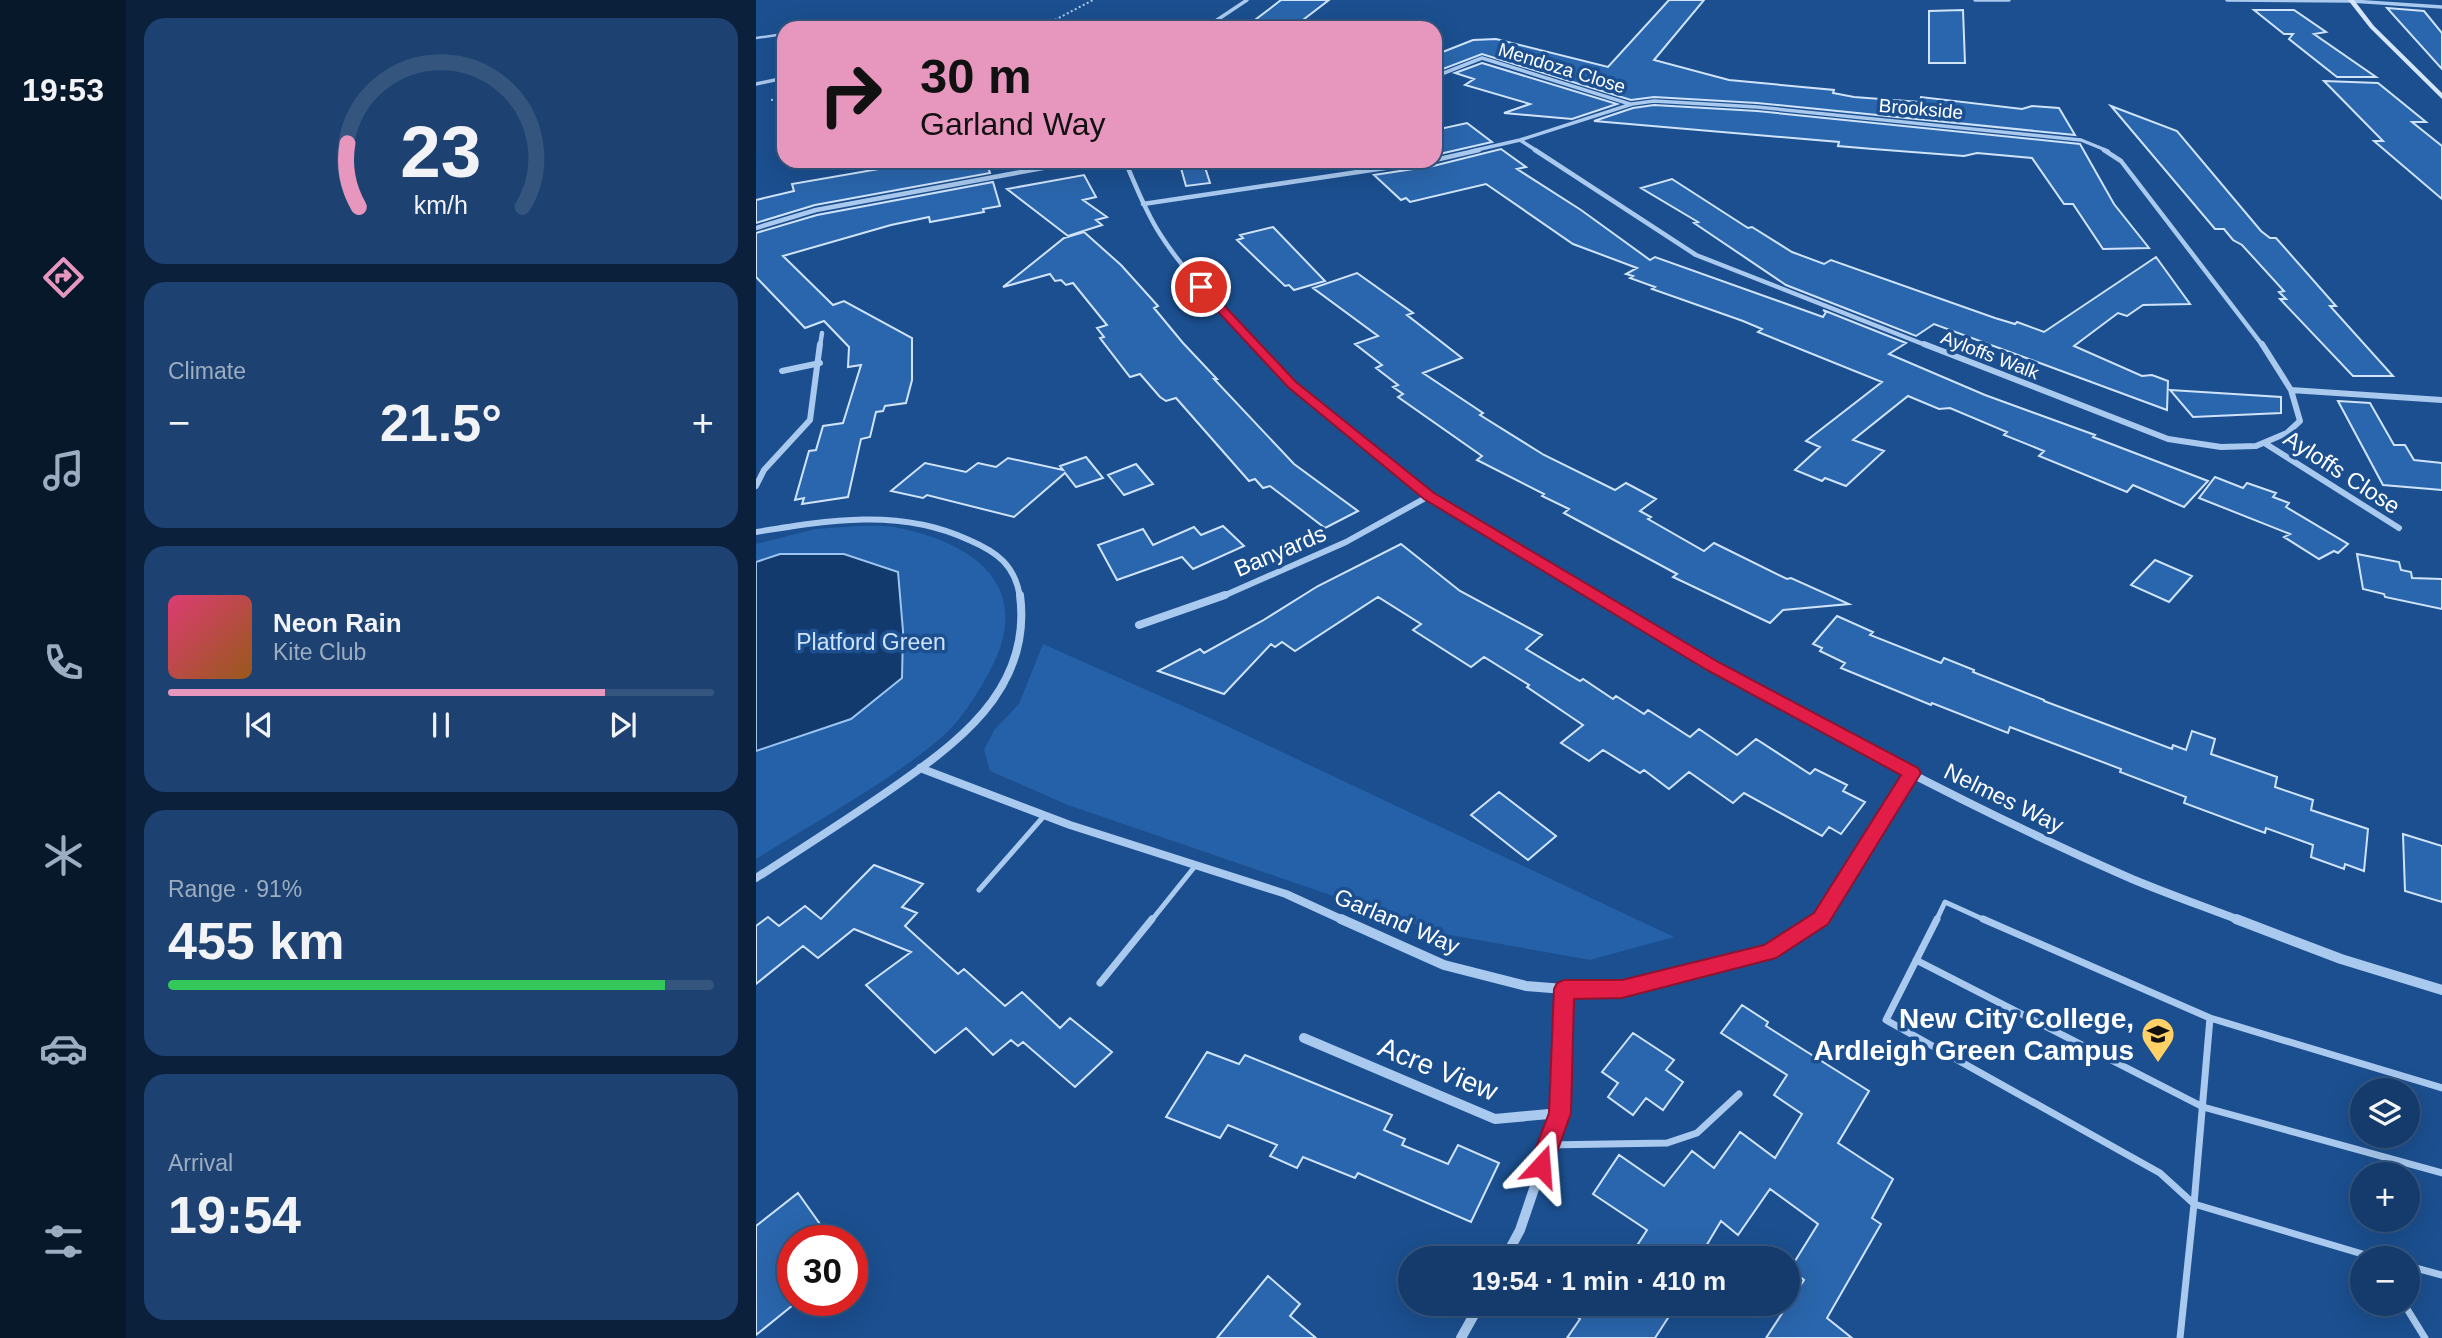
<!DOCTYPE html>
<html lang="en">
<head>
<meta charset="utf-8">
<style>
	:root { --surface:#143b6b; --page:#1d4271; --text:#f1f3f6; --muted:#9dadc1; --line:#33557e; --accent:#e797bd }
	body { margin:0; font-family:Helvetica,sans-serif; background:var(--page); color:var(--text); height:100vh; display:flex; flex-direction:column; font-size:26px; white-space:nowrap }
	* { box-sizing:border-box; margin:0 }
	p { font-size:23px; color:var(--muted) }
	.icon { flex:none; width:38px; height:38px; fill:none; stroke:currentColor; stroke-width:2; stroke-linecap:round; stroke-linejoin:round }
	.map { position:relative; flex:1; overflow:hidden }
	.drawer { display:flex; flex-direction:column; gap:18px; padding:18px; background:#0b203b; width:630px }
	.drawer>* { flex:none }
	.top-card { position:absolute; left:21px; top:21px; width:665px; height:147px; border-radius:21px; box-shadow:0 7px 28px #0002,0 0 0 2px var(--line); background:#e797bd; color:#111; overflow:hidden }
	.fabs { position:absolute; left:1594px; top:1078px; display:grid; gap:14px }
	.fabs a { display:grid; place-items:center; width:70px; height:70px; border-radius:50%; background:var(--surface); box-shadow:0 7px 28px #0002,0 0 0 2px var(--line); font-size:35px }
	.speed { position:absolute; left:21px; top:1225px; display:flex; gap:14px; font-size:35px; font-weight:700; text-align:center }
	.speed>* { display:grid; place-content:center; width:91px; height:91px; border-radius:50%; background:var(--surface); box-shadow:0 7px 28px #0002,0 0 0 2px var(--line); line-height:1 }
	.speed .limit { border:10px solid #d22; background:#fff; color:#111 }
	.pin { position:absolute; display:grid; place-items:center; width:60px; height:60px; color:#fff; margin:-30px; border:4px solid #fff; border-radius:50%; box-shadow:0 2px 7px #0007 }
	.me { position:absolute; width:77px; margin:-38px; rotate:19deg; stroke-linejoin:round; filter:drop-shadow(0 0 5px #0008) }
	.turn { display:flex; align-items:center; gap:24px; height:147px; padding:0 28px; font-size:32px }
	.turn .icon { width:91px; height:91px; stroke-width:2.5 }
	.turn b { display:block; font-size:49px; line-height:60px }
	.big { font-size:52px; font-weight:800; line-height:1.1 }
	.drawer .tile { flex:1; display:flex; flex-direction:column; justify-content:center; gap:10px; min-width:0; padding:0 24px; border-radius:21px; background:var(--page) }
	.drawer .dial { align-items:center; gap:0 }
	.dial svg { height:182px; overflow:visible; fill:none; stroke:var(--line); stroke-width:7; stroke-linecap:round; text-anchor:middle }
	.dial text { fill:var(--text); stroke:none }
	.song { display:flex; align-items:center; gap:21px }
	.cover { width:84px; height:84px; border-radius:10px; background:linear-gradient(135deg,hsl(340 70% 55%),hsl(30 70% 35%)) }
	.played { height:7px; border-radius:4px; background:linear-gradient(90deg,var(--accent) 80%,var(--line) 80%) }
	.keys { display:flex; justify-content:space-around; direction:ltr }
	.heat { display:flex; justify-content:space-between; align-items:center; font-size:38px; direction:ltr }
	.charge { height:10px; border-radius:5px; background:linear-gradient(90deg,#34c759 91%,var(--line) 0) }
	.trip { position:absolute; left:642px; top:1246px; width:402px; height:70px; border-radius:35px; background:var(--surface); box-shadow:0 7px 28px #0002,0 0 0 2px var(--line); font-weight:800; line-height:70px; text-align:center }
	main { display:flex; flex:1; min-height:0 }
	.tabs { display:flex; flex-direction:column; width:126px; justify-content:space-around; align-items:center; background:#08182b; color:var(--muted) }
	.tabs .icon { width:49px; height:49px }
	.tabs .active { color:var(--accent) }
	.tabs b { font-size:32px; color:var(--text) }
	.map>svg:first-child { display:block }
	.green { fill:#2461a8 }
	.water { fill:#123a6d; stroke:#9cc4f0; stroke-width:2 }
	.building { fill:#2a66ad; stroke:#cfe3fa; stroke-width:2 }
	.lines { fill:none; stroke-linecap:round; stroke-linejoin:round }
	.path { stroke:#a9c9ee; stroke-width:2; stroke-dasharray:2 2.5; stroke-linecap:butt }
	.lane-far2 { stroke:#a9c9ee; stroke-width:2.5 }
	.lane-far1 { stroke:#a9c9ee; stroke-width:5 }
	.lane { stroke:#a9c9ee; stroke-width:7 }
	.street-far4 { stroke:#a9c9ee; stroke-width:3.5 }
	.street-far3 { stroke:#a9c9ee; stroke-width:4.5 }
	.street-far2 { stroke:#a9c9ee; stroke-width:6 }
	.street-far1 { stroke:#a9c9ee; stroke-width:8 }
	.street { stroke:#a9c9ee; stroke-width:10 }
	.secondary { fill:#d6e6fa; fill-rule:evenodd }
	.route { fill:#e11d48; stroke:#92132f; stroke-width:2 }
	.labels { text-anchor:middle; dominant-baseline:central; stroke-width:7; stroke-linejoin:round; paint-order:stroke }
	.far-street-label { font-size:19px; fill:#fff; stroke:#1b4f8f }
	.street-label { font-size:23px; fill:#fff; stroke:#1b4f8f }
	.park-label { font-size:23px; fill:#cfe3fa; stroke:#1b4f8f }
	.near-poi-label { font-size:28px; font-weight:bold; fill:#fff; stroke:#1b4f8f; text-anchor:end }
	.near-street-label { font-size:28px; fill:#fff; stroke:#1b4f8f }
</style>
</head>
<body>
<main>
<nav class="tabs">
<b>19:53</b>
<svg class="icon active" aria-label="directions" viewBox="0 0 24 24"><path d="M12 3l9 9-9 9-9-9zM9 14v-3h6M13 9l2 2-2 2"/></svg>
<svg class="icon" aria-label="music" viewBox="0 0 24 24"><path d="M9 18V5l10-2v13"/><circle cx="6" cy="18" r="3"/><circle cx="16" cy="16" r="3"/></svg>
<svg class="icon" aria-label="phone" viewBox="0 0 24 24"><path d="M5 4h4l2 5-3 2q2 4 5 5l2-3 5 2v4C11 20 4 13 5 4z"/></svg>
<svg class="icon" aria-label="climate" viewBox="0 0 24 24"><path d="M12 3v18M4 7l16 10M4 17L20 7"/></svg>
<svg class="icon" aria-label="car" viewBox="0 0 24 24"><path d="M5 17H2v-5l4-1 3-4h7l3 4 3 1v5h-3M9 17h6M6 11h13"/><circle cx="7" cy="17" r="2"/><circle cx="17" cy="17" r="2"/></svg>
<svg class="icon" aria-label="filters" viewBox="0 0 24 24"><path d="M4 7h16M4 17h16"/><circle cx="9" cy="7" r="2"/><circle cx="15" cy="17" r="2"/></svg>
</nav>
<section class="drawer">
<div class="tile dial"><svg viewBox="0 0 100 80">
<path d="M14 69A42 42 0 1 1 86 69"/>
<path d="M14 69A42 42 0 0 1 9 41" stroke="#e797bd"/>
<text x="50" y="56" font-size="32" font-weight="700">23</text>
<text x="50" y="72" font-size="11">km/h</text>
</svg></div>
<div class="tile"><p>Climate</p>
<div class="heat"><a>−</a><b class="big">21.5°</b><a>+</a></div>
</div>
<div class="tile">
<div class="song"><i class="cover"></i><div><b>Neon Rain</b><p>Kite Club</p></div></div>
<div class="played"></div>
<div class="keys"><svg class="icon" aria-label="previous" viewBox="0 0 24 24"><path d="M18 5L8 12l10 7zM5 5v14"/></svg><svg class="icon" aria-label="pause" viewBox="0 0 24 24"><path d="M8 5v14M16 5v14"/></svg><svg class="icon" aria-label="next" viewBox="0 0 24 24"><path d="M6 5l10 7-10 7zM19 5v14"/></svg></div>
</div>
<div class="tile"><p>Range · 91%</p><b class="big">455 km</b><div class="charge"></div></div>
<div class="tile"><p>Arrival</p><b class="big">19:54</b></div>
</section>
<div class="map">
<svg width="1686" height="1338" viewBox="0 0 1686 1338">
	<rect width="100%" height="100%" fill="#1b4f8f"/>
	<path class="green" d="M101 526C115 526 130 525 143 528 225 545 280 591 231 676 219 697 206 719 187 736 134 782 60 821 0 859V544L59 529Z
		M287 644 456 719 918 937 834 960 688 934 312 805 234 771 228 750 238 730 263 704Z"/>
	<path class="water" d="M24 554H88L142 572 147 631 146 678 95 719 0 751V562Z"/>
	<path class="building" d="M525 0H573L539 26 495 23Z
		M913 0H948L898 60 973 80 1078 90 1077 93 1098 97 1164 102 1165 97 1266 109 1276 106 1303 108 1319 135 1001 103 898 97 875 100 726 54 687 69 679 64V55L717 40 740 39 852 67Z
		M1631 8 1668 11 1686 33V69Z
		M1207 10 1209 63H1173V11Z
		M1498 10H1538L1570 32 1558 34 1620 77H1581L1533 39 1537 34H1528Z
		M726 63 861 104 816 119 748 113 774 104 709 85 718 79 699 73Z
		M1568 81 1622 83 1670 122H1656L1686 146V199L1618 141H1627Z
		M898 105 1001 111 1324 144 1358 204 1393 248 1347 249 1317 204H1308L1276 158 1221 153 1208 156 1117 149 1082 146 1083 142 838 121 877 108Z
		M1355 106 1421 131 1505 231 1514 238H1520L1580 306H1574L1637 376H1597L1524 299H1530L1523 292 1528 291 1486 245 1477 240 1468 229H1459Z
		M711 123 736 142 679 155V130Z
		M745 149 770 167 761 169 825 210 894 260 899 257 1067 317 1070 312 1067 310 1150 343 1133 354 1229 395 1339 435 1337 437 1452 481 1428 507 1377 485 1371 492 1283 456 1288 451 1248 435 1251 432 1194 408 1183 409 1152 396 1097 440 1128 451 1090 486 1069 478 1066 481 1039 470 1064 447 1050 441 1126 382 1002 332 1006 329 987 321 896 289 899 287 874 278 877 276 870 274 881 268 817 244 730 184 654 202 650 198 645 200 618 175 677 166Z
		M169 161H230L234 173 59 205 0 223V200L38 191 36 184Z
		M423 161H447L454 183 430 186Z
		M328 175 340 197 327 200 351 217 340 220 346 225 312 236 251 189Z
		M916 179 992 228 996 227 1036 252 1068 264 1075 260 1239 318 1259 324 1261 322 1288 332 1400 257 1434 304 1387 305 1371 316 1362 313 1318 346 1386 376 1396 375 1412 381 1411 410 1178 324 1160 336 1030 285 938 223 942 222 885 188Z
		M237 182 244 206 227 209 228 212 174 222 173 217 135 225 27 256 77 305 88 301 156 338V380L150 403 129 406 127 411 120 412 114 437 105 439 92 497 46 504 48 498 39 500 53 451 60 450 67 426 87 423 105 365 92 367 93 347 68 321 49 328 0 277V233L61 215Z
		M517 227 569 281 538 290 533 285 529 286 481 240 487 238 484 235Z
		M328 232 365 265 402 306 398 308 427 343 461 379H458L538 464 602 511 569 528 514 486 507 488 499 479 493 481 420 398 410 401 404 397 384 374 374 377 344 338 348 337 341 328 351 325 317 283 310 285 305 280 299 281 294 274 247 287 308 238Z
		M601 273 657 313 651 315 706 358 667 373 727 413 724 415 788 455 859 490 870 483 900 499 884 511 895 517 892 519 948 551 958 543 1031 579 1035 578 1093 604 1027 610 1014 623 917 577 921 574 808 513 813 509 786 496 788 494 721 460 726 456 642 397 647 394 637 387 642 385 620 368 626 365 599 344 622 336 557 288Z
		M1414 390 1525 397V413L1437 417Z
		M1582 401 1614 403 1638 445H1649L1658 460 1686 463V490L1627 485Z
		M330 457 347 478 320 487 309 473 258 517 171 495 167 498 135 491 169 463 210 472 222 463 240 467 252 458 307 470 304 466Z
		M380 464 397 484 368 495 352 475Z
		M1459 477 1487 488 1491 483 1520 493 1517 497 1533 503 1530 507 1592 544 1582 553 1578 551 1563 559 1528 537 1534 534 1443 498Z
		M467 526 488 546 437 569 426 557 361 580 342 545 387 529 397 545 438 527 445 535Z
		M645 544 704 591 786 635 770 649 824 681 827 679 857 699 860 696 888 714 892 710 934 737 943 729 981 755 1000 739 1054 774 1059 769 1091 785 1087 791 1109 802 1085 834 1073 827 1066 836 988 793 977 803 933 772 913 789 888 770 884 773 847 750 833 761 805 743 827 725 771 687 773 685 728 657 715 667 657 630 665 624 622 597 539 651 526 642 519 647 515 644 468 694 402 671 444 649 448 653 506 621 562 586Z
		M1601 554 1643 562 1645 570 1655 572 1656 578 1686 579V609L1629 597 1628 594 1607 589Z
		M1399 560 1436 576 1413 602 1375 585Z
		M1081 616 1117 632 1114 635 1185 663 1188 658 1218 670 1217 672 1288 700V701L1416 749 1417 745 1430 750 1436 731 1459 739 1455 754 1521 777 1519 787 1557 800 1555 810 1612 829 1608 871 1589 864 1588 869 1555 857 1557 845 1510 828 1509 833 1428 803 1430 797 1364 772 1365 769 1254 727 1252 733 1176 703 1175 705 1085 668 1089 663 1064 651 1066 648 1057 644Z
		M743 792 800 836 772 860 715 815Z
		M1647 834 1686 846V902L1649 891Z
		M118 865 167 884 146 907 161 913 149 926 202 974 208 969 249 1006 266 992 304 1028 314 1018 356 1052 319 1087 267 1042 262 1046 255 1040 237 1055 210 1028 179 1053 110 985 155 952 98 929 62 958 47 946 0 984V926L12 917 23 926 49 906 65 919Z
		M986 1005 1012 1022 1010 1026 1113 1091 1082 1143 1137 1179 1116 1218 1125 1224 1071 1318 1096 1338H1010L1048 1280 1034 1269 1062 1224 1014 1189 982 1235 965 1221 943 1258H873L891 1230 837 1194 863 1155 908 1186 936 1151 958 1168 984 1132 1019 1158 1046 1114 1018 1095 1031 1075 965 1033Z
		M877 1033 918 1060 910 1070 927 1082 907 1110 890 1098 877 1115 852 1097 862 1083 846 1072Z
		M451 1052 483 1064 489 1055 636 1115 628 1130 649 1139 646 1145 692 1164 702 1145 743 1163 715 1222 602 1173 599 1178 547 1157 541 1168 514 1156 521 1145 472 1125 464 1138 410 1117Z
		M42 1193 76 1241H37V1305L0 1335V1226Z
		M512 1276 544 1304 534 1316 560 1338H461Z
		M804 1304H921L899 1338H811L824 1319Z"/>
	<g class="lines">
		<path class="path" d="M273 27 293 23 337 0
			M15 100 28 99"/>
		<path class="lane-far2" d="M96 28 161 21
			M0 38 28 34"/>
		<path class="lane-far1" d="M223 890 288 816
			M395 921 440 865
			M1180 921 1189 902 1231 921"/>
		<path class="lane" d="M1181 919 1130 1020 1404 1173 1438 1204
			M1227 919 1454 1018
			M1160 960 1447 1107 1686 1173
			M344 983 396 919
			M791 1145 911 1143 941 1133 983 1094
			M1438 1204 1454 1018 1686 1088
			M1652 1266 1686 1275
			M1648 1304 1669 1338
			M1424 1338 1438 1204 1620 1258"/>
		<path class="street-far4" d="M1219 0H1253
			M1471 0 1595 1 1686 7
			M449 28 491 0
			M688 73 726 58 874 104
			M0 84 28 78
			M764 140 781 151
			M716 151 764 140 876 104 898 101 1001 107 1325 140 1352 151"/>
		<path class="street-far3" d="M779 150 940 255 1172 346
			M1348 150 1365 161 1507 346
			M679 160 723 150
			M369 161C380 186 389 211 404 234 430 275 467 311 500 346
			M387 204 676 161
			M0 228 60 210 325 161
			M64 346 66 333"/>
		<path class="street-far2" d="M498 344 536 384 673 496 840 597
			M1168 344 1412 439 1465 447 1500 446 1531 433 1544 421 1535 390 1686 400
			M1506 344 1535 390
			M26 371 64 363
			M1510 444 1643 528
			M0 486 8 470 54 420 64 344
			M0 532C72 520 145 508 213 540 241 552 259 565 264 597
			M465 597 590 542 673 496"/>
		<path class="street-far1" d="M837 595C1011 699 1190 798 1376 879 1412 894 1449 907 1485 921
			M383 625 469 595
			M164 768 314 825 530 894 589 921
			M0 878C42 851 84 824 125 796 196 747 277 693 264 595
			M1061 921 1156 773"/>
		<path class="street" d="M585 919 688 965 770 986 808 989H866L1013 952 1064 919
			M1480 919 1585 959 1686 990
			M548 1038 739 1119 804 1113
			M749 1258 764 1230 804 1113 808 989
			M705 1338 724 1304"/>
		<path class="secondary" d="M1592 0H1598L1618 26 1686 93V99L1614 28Z"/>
	</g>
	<path class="route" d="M441 285H449L540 382 678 493 962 662 1162 768 1165 773 1072 924 1020 958 866 998 818 999 815 1113 793 1174 785 1177 777 1174 773 1166 793 1113 798 989 801 983 808 980H866L1008 945 1058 913 1145 775 951 670 668 499 532 387 441 289Z"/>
	<defs>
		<symbol id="university-pin" viewBox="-11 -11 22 30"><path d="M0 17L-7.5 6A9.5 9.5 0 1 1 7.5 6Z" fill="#ffd166" stroke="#1b4f8f"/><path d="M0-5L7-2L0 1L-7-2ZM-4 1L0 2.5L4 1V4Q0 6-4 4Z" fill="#111"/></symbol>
	</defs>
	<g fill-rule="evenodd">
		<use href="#university-pin" x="1383" y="1015" width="38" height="52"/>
	</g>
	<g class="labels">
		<g class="far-street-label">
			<text transform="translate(806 68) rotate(17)">Mendoza Close</text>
			<text transform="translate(1165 109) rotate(5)">Brookside</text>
			<text transform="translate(1234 355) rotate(21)">Ayloffs Walk</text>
		</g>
		<g class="street-label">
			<text transform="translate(1586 472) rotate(33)">Ayloffs Close</text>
			<text transform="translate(524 551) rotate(-23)">Banyards</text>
			<text transform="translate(1248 798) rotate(26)">Nelmes Way</text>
			<text transform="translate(641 921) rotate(23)">Garland Way</text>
		</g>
		<g class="park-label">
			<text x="115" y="642">Platford Green</text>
		</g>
		<g class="near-poi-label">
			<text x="1378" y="1018">New City College,<tspan x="1378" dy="32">Ardleigh Green Campus</tspan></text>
		</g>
		<g class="near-street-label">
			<text transform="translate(682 1069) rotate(22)">Acre View</text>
		</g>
	</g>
</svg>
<div class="fabs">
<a><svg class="icon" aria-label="layers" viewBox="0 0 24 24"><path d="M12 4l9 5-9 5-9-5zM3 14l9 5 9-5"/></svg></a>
<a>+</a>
<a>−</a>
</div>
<div class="speed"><div class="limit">30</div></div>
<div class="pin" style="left:445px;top:287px;background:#d93025"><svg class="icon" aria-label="arrive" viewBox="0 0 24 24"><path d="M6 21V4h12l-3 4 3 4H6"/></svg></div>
<svg class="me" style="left:785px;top:1166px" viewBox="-20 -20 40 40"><path d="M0-17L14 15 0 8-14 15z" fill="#e11d48" stroke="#fff" stroke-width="4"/></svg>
<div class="trip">19:54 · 1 min · 410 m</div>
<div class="top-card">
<div class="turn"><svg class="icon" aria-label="right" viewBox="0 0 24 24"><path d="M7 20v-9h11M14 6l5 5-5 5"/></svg><div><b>30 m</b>Garland Way</div></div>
</div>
</div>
</main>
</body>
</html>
